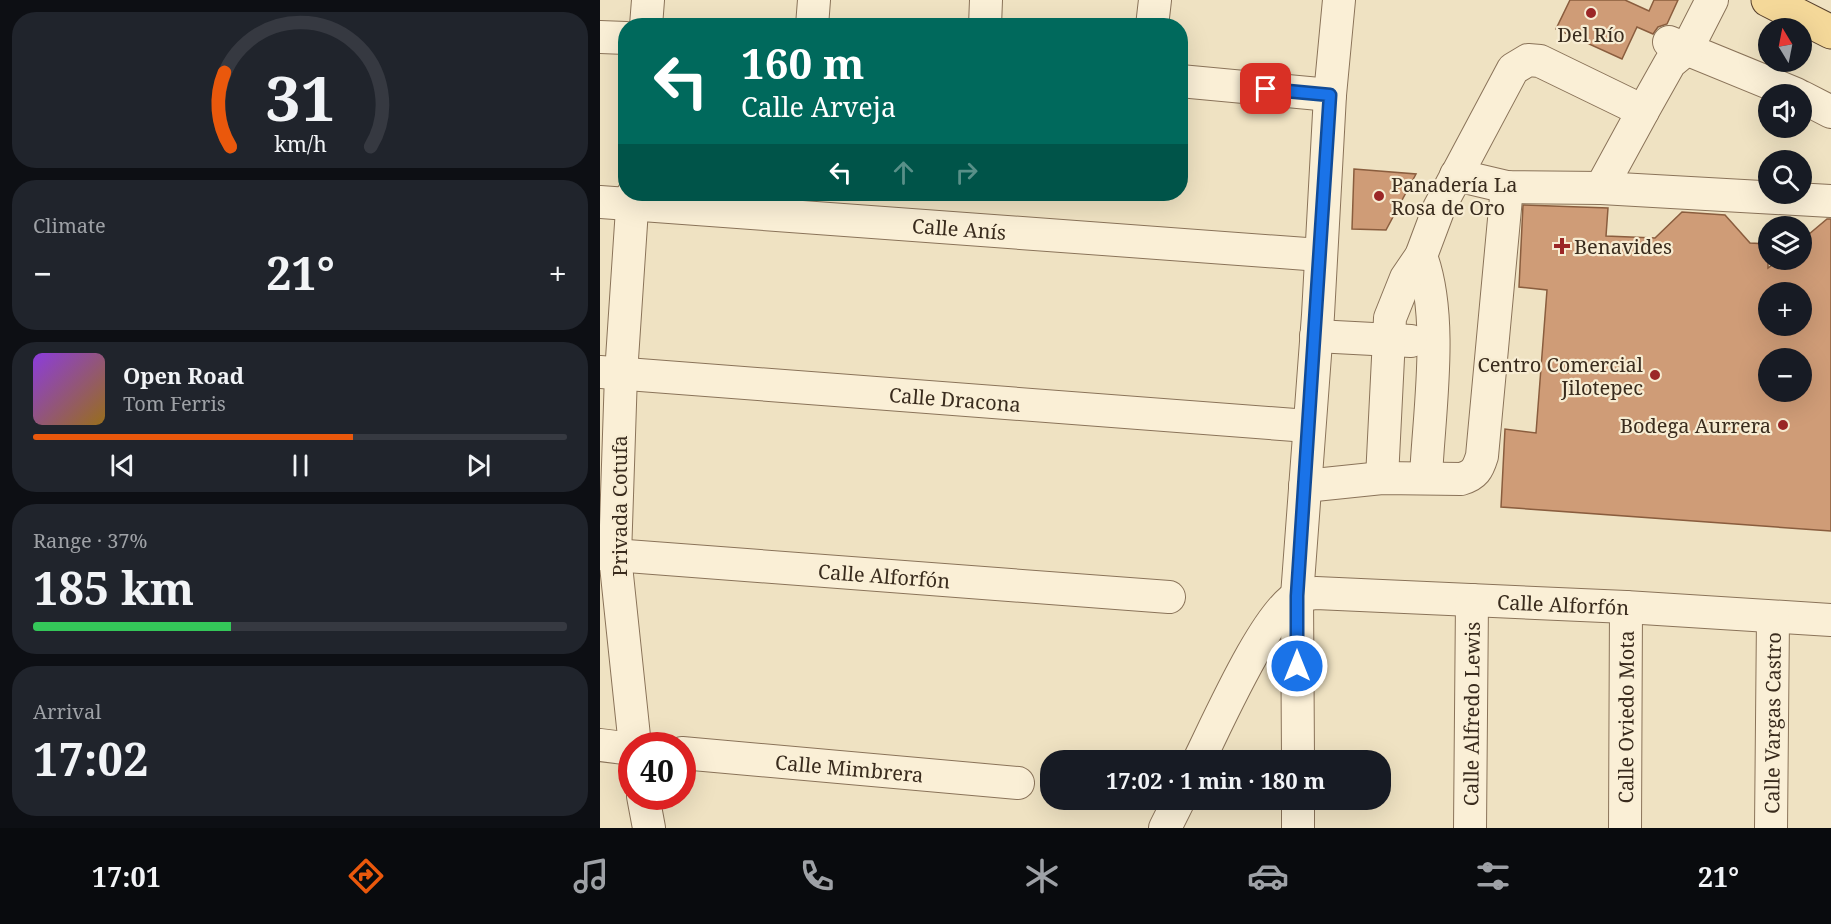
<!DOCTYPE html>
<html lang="en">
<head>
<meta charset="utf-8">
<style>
	:root { --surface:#171b24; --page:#20242c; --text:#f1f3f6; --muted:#9ea1a6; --line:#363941; --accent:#ea580c }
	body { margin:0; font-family:"Noto Serif",serif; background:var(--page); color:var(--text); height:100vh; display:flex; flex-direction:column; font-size:22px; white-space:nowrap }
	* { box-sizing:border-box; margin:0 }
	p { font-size:20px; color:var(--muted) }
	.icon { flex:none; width:33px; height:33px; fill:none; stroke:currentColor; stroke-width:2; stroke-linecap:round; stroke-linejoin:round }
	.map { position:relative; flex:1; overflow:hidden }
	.sheet { display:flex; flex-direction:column; gap:12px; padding:12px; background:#0d0f14; width:600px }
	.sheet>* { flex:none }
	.top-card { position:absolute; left:18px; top:18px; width:570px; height:183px; border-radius:24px; box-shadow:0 6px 24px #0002; background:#00695c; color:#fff; overflow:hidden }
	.needle { width:39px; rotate:350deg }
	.tools { position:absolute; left:1158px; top:18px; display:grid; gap:12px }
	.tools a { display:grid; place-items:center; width:54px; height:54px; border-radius:50%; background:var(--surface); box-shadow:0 6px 24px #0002; font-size:30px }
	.speed { position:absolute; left:18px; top:732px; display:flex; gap:12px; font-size:30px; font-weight:700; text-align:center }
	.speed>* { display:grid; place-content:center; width:78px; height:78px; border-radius:50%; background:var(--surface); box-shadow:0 6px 24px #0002; line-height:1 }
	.speed .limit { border:9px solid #d22; background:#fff; color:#111 }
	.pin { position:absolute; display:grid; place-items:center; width:51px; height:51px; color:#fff; margin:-26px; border-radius:12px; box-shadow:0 3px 9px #0006 }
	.me { position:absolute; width:66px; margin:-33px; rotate:0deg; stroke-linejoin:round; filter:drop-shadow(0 0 4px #0008) }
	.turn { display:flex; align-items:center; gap:21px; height:126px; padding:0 24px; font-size:27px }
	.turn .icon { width:78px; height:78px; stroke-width:2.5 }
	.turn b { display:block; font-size:42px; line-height:51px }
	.lanes { display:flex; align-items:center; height:57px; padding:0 24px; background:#0003; justify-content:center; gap:30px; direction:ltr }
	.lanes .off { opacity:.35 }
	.big { font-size:45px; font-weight:700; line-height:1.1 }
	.sheet .card { flex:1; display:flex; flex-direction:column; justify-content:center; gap:9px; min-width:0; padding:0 21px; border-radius:24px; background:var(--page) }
	.sheet .dial { align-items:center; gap:0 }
	.dial svg { height:156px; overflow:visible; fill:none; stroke:var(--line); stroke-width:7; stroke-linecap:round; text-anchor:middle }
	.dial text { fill:var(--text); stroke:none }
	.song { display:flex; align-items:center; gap:18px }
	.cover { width:72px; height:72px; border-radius:9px; background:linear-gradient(135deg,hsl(270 70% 55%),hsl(40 70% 35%)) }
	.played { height:6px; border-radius:3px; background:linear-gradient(90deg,var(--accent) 60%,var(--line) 60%) }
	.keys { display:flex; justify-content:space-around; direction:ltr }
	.heat { display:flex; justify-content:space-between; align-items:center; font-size:33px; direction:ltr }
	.charge { height:9px; border-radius:4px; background:linear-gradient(90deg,#34c759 37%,var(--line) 0) }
	.trip { position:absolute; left:440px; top:750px; width:351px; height:60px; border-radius:24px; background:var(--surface); box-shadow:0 6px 24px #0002; font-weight:700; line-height:60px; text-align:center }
	.dock { display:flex; height:96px; justify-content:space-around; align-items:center; background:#090b0e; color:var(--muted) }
	.dock .icon { width:42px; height:42px }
	.dock .on { color:var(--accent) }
	.dock b { font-size:27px; color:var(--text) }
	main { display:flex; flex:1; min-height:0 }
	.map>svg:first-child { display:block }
	.building { fill:#cf9c77; stroke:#8a5d3e; stroke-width:1.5; fill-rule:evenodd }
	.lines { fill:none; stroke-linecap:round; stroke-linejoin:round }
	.minor-casing { stroke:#8a7359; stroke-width:34 }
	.major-casing { stroke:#58412d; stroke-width:35 }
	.minor { stroke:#faefd6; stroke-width:32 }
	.major { stroke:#f4d899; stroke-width:33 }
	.route-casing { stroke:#114b97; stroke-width:15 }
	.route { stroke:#1a73e8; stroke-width:10 }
	.poi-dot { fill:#9b2727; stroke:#f7ecd2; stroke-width:2 }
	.labels { text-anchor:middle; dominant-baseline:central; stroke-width:4.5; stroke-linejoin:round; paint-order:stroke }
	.poi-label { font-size:20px; fill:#392b1d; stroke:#f7ecd2; text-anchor:start }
	.street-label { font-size:20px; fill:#392b1d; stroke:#f7ecd2 }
</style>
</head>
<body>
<main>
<section class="sheet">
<div class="card dial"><svg viewBox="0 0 100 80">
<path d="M14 69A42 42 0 1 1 86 69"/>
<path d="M14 69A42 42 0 0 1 11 31" stroke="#ea580c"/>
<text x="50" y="56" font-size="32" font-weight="700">31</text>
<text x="50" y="72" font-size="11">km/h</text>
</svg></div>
<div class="card"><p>Climate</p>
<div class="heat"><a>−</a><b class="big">21°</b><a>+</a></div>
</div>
<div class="card">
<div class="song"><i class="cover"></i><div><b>Open Road</b><p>Tom Ferris</p></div></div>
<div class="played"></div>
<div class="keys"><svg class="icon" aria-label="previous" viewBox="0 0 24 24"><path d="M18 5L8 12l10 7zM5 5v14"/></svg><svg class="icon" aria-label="pause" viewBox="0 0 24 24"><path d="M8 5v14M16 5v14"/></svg><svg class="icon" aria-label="next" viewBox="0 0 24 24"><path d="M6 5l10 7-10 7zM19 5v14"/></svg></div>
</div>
<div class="card"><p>Range · 37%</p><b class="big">185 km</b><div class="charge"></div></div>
<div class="card"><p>Arrival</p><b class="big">17:02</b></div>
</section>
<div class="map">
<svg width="1231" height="828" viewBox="0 0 1231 828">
	<rect width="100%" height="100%" fill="#efe2c2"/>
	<path class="building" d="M970 0H1025L1049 11 1054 0H1078L1067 24 1058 27 1053 34 1037 27 1022 59 956 29Z
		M754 169 816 174 786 230 752 229Z
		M923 205 1008 208 1006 236 1055 238 1082 212 1125 215 1150 243 1168 244V268L1179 260H1202V240L1227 219H1231V531L901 507 905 429 936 433 947 290 919 287ZM1168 292H1202V326H1168ZM1168 358H1202V392H1168Z"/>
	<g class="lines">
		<defs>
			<g id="minor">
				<path d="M46 26 48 0"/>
				<path d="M212 26 214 0"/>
				<path d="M385 26 386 0"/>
				<path d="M552 26 555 0"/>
				<path d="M0 37 26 38"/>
				<path d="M1069 42 1196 94"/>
				<path d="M580 81 730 95"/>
				<path d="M1202 97 1231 112"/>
				<path d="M1043 111 1070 63 1087 49 1112 0"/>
				<path d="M856 175 907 187 1001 188 1231 201"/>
				<path d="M33 194 21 374 15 556 35 746"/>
				<path id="s1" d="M0 202 720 255"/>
				<path d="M821 256C844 318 829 411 826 477"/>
				<path d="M716 336 811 341"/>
				<path id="s2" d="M0 372 708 426"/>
				<path d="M782 478 790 318 806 278 821 256 839 208 913 69 928 60 940 61 1043 111 1001 188"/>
				<path d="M705 486 782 478 861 479C875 475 878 469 882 456L907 187"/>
				<path id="s3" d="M0 554 569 597"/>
				<path d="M0 745 32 749"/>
				<path id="s4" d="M82 753 418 783"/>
				<path id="s5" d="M599 760C615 728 668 608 698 596 703 594 710 594 716 593L1026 607 1231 620"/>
				<path d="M698 760 697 596 718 315 730 95 739 0"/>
				<path d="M43 796 49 828"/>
				<path d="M698 800V828"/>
				<path d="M565 828 579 800"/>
				<path id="s6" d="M870 828 872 600"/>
				<path id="s7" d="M1025 828 1026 607"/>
				<path id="s8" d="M1171 828 1173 617"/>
			</g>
			<path id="major" d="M1168 0 1231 32"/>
		</defs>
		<use href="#minor" class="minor-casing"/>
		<use href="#major" class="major-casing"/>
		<use href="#minor" class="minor"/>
		<use href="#major" class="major"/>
	</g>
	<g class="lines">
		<defs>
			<path id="route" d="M666 89 730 95 697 596V666"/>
		</defs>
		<use href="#route" class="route-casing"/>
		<use href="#route" class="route"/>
	</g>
	<g class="poi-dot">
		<circle cx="991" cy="13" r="6"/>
		<circle cx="779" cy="196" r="6"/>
		<path d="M959 237h6v6h6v6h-6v6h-6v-6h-6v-6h6z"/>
		<circle cx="1055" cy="375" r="6"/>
		<circle cx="1183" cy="425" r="6"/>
	</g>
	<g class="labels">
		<g class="poi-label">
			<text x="991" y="34" text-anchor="middle">Del Río</text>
			<text x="791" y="184">Panadería La<tspan x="791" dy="23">Rosa de Oro</tspan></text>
			<text x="974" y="246">Benavides</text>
			<text x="1043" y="364" text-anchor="end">Centro Comercial<tspan x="1043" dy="23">Jilotepec</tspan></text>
			<text x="1171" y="425" text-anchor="end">Bodega Aurrera</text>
		</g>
		<g class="street-label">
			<text stroke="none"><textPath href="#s1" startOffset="360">Calle Anís</textPath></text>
			<text stroke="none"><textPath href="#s2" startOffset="356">Calle Dracona</textPath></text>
			<text transform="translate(19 506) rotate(-90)">Privada Cotufa</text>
			<text stroke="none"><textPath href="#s3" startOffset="285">Calle Alforfón</textPath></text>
			<text stroke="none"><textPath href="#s5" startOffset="459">Calle Alforfón</textPath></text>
			<text stroke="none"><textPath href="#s6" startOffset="114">Calle Alfredo Lewis</textPath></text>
			<text stroke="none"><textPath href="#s7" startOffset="111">Calle Oviedo Mota</textPath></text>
			<text stroke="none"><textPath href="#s8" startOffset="105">Calle Vargas Castro</textPath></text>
			<text stroke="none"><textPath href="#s4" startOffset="168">Calle Mimbrera</textPath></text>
		</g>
	</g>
</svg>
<div class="tools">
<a><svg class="needle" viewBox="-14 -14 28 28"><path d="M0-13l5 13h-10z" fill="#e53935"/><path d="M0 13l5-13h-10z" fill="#9ea1a6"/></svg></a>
<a><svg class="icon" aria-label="sound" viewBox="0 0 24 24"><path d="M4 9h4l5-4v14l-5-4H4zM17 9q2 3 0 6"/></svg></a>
<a><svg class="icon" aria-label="search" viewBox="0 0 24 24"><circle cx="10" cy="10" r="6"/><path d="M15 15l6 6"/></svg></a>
<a><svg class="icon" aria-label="layers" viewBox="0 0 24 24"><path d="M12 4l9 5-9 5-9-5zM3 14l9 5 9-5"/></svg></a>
<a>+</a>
<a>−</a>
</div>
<div class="speed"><div class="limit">40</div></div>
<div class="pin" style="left:666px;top:89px;background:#d93025"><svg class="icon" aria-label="arrive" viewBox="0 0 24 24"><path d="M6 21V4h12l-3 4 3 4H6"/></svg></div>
<svg class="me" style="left:697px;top:666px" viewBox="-20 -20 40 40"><circle r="17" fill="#1a73e8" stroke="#fff" stroke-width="3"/><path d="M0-11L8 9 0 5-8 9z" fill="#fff"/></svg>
<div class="trip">17:02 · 1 min · 180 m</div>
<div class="top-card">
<div class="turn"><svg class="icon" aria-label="left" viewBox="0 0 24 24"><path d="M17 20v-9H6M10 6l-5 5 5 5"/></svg><div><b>160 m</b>Calle Arveja</div></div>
<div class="lanes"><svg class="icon" aria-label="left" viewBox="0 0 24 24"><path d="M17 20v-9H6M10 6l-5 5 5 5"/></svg><svg class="icon off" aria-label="ahead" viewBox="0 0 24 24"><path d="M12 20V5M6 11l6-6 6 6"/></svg><svg class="icon off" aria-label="right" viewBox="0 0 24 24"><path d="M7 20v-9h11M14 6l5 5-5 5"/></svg></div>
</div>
</div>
</main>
<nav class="dock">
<b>17:01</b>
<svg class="icon on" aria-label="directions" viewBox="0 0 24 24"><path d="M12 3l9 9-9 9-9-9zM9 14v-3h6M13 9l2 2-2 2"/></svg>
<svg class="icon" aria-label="music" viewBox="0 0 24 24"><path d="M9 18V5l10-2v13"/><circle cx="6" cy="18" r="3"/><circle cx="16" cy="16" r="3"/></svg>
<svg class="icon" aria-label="phone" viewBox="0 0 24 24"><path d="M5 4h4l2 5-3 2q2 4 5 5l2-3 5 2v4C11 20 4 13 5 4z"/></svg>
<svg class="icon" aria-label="climate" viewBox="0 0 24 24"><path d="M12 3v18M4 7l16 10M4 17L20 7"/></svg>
<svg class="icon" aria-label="car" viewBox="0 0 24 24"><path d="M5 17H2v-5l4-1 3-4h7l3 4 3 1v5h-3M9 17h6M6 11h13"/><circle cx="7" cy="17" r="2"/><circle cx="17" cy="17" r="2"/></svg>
<svg class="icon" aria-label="filters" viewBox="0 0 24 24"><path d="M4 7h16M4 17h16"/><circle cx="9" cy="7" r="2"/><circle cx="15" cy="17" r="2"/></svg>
<b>21°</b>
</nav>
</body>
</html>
